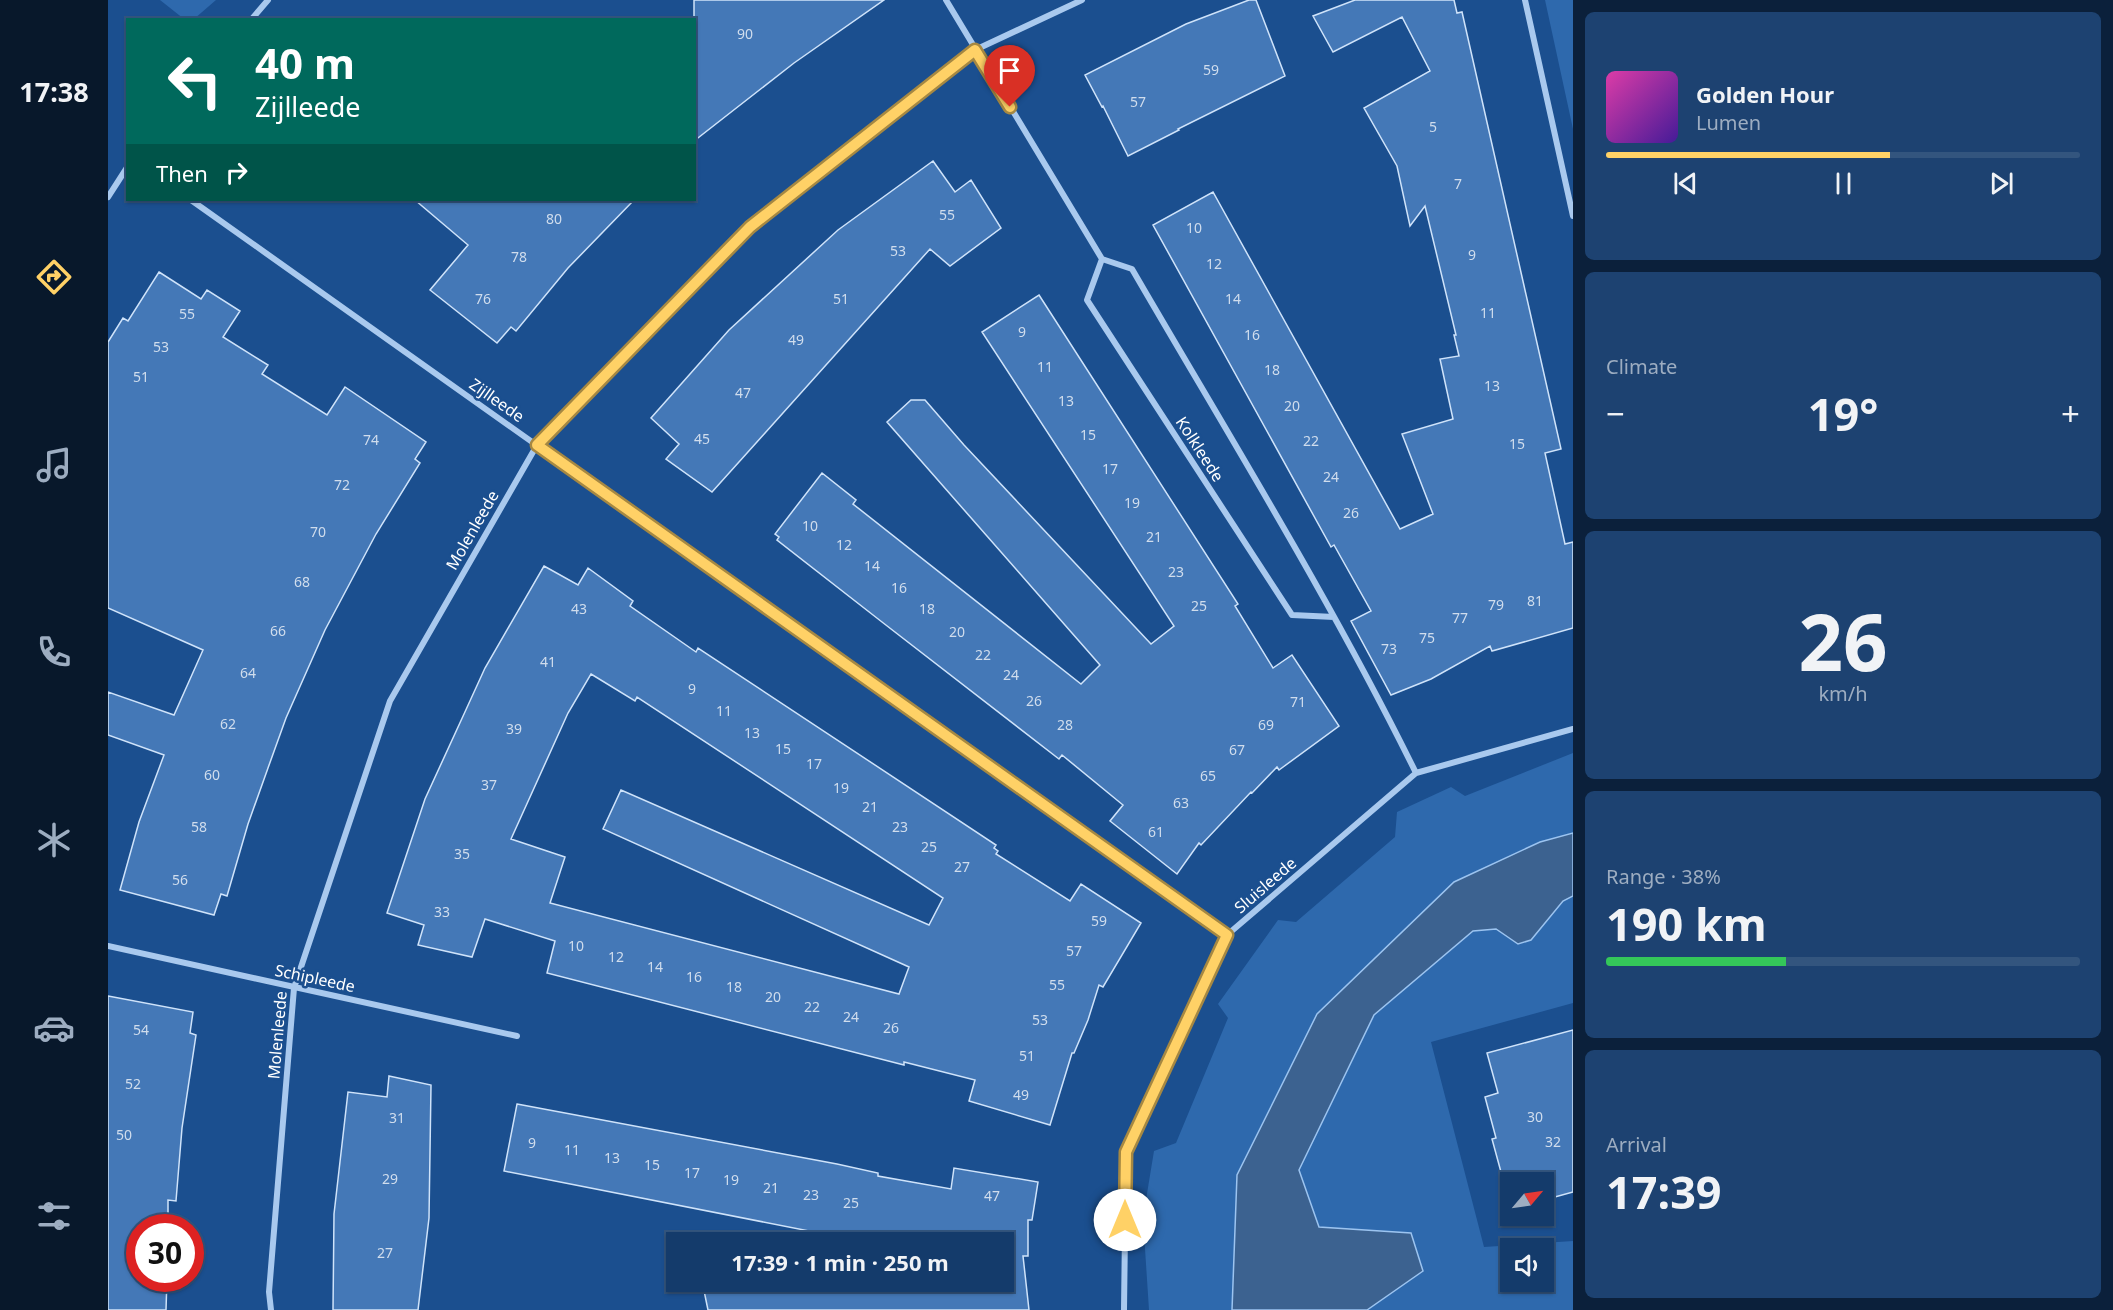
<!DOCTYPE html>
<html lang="en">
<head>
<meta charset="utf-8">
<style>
	:root { --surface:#143b6b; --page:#1d4271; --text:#f1f3f6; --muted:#9dadc1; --line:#33557e; --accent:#ffd166 }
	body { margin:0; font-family:"Noto Sans",sans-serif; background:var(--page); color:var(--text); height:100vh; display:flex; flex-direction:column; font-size:22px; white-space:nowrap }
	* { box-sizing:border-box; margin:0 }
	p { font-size:20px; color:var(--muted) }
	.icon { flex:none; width:33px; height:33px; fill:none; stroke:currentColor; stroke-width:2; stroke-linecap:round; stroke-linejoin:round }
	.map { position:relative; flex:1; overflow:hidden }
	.sheet { display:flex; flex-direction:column; gap:12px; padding:12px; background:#0b203b; width:540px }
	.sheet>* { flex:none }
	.top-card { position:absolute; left:18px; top:18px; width:570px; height:183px; border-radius:0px; box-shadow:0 2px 4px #0004,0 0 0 2px var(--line); background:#00695c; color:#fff; overflow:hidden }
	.needle { width:39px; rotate:61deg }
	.fabs { position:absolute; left:1392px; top:1172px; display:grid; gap:12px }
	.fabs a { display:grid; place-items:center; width:54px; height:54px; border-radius:0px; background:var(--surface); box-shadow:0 2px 4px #0004,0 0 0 2px var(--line); font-size:30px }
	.speed { position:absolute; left:18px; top:1214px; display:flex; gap:12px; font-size:30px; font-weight:700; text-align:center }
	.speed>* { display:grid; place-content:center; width:78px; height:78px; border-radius:50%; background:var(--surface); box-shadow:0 2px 4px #0004,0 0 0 2px var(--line); line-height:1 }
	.speed .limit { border:9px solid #d22; background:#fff; color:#111 }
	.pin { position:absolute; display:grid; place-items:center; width:51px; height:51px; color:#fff; margin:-62px -26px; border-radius:50% 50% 50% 0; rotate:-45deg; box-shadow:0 0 6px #0007 }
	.pin .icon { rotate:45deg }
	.me { position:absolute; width:66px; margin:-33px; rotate:0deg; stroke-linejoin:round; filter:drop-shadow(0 0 4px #0008) }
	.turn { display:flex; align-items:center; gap:21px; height:126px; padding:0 30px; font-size:27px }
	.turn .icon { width:78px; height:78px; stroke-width:2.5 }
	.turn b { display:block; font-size:42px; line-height:51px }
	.then { display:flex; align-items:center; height:57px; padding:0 30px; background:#0003; gap:12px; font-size:22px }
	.big { font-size:45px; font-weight:700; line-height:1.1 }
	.sheet .tile { flex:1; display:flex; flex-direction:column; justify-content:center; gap:9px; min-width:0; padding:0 21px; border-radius:9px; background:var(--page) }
	.sheet .dial { align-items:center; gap:0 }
	.dial b { font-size:78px; line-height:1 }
	.song { display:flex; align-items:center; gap:18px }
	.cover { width:72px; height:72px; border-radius:9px; background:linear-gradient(135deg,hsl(320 70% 55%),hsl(260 70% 35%)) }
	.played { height:6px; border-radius:3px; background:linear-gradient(90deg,var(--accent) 60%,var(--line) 60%) }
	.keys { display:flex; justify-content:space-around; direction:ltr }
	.heat { display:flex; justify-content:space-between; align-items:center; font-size:33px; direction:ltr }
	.charge { height:9px; border-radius:4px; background:linear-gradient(90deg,#34c759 38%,var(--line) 0) }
	.trip { position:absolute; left:558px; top:1232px; width:348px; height:60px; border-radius:0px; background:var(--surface); box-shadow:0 2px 4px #0004,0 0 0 2px var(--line); font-weight:700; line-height:60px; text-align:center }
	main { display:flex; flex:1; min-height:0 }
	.tabs { display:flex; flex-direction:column; width:108px; justify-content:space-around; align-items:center; background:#08182b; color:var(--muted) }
	.tabs .icon { width:42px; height:42px }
	.tabs .active { color:var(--accent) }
	.tabs b { font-size:27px; color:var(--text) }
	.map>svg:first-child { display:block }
	.green { fill:#2e69ad; fill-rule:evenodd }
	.water { fill:#3c6290; stroke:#9cc4f0; stroke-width:1.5 }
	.building { fill:#4478b7; stroke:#cfe3fa; stroke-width:1.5; fill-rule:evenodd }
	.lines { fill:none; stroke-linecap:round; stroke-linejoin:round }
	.street { stroke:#a9c9ee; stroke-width:6 }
	.route-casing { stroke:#a68842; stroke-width:15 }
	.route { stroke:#ffd166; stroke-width:10 }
	.labels { text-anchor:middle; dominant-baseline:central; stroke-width:5; stroke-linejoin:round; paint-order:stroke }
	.number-label { font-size:14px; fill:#d0dded }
	.street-label { font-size:16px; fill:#fff; stroke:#1b4f8f }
</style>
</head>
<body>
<main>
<nav class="tabs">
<b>17:38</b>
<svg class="icon active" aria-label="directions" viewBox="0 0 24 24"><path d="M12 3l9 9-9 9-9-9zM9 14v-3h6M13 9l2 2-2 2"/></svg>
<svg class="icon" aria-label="music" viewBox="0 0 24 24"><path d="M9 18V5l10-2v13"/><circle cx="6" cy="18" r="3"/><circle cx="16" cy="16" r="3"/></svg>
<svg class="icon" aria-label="phone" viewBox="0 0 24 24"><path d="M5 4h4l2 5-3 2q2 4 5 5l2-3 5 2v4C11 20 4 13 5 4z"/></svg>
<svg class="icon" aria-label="climate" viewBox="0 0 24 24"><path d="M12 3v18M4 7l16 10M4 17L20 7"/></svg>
<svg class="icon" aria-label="car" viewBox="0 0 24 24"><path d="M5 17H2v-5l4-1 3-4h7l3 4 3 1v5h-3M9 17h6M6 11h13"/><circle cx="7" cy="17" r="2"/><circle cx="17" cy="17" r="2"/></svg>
<svg class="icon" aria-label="filters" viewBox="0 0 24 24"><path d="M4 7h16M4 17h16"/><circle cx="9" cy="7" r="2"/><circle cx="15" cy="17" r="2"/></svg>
</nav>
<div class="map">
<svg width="1465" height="1310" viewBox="0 0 1465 1310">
	<rect width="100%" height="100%" fill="#1b4f8f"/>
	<path class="green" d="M52 0H108L86 19H76Z
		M1437 0H1465V129Z
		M1465 753V833L1432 842 1346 882 1129 1175 1124 1310H1041L1035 1218 1046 1151 1068 1143 1120 1018 1110 1004 1170 920 1188 922 1287 837 1289 812 1343 787 1357 796Z
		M1465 896V1003L1323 1042 1376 1247 1465 1241V1310H1259L1315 1271 1211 1227 1191 1170 1266 1015 1365 931 1388 929 1410 944 1423 940 1455 901ZM1402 1248H1436V1281H1402Z"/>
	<path class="water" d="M1465 833V896L1455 901 1423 940 1410 944 1388 929 1365 931 1266 1015 1191 1170 1211 1227 1303 1233 1315 1271 1259 1310H1124L1129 1175 1209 1014 1346 882 1432 842Z"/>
	<path class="building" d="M586 0H776L686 63 586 141Z
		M1141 0H1148L1177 76 1070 129 1071 130 1020 156 995 106 994 107 977 75 1078 24Z
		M1247 0H1346L1349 13 1354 12 1453 449 1437 453 1457 544 1465 542V628L1384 651 1382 646 1323 679 1283 695 1243 621 1263 611 1226 545 1223 547 1045 225 1105 192 1292 529 1325 514 1294 434 1345 419 1332 359 1351 356 1346 335H1348L1317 206 1302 226 1289 166 1256 108 1322 71 1294 17 1225 52 1205 16Z
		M825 161 847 192 863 180 893 228 842 266 822 249 604 492 558 459 571 444 543 418 621 330 730 230Z
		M307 200H526L460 268 408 331 403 327 389 343 322 290 360 245Z
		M51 272 93 299 99 290 132 311 115 337 160 365 154 374 219 415 237 387 318 442 307 459 312 463 268 534 217 630 178 718 160 768 140 824 119 896 113 894 106 915 12 890 31 822 56 755 0 735V692L66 715 95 650 0 608V342L15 318 20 321Z
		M931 295 1130 604 1127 606 1165 668 1184 655 1231 726 1171 770 1169 767 1144 793 1143 792 1093 845 1091 843 1069 874 1002 821 1015 805 954 755 951 759 774 622 669 540 671 537 667 534 714 473 748 500 745 504 973 684 992 665 779 422 803 400H817L856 445 1043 644 1066 626 874 332Z
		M436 566 470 585 480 568 525 601 522 606 588 652 590 648 888 845 886 848 890 851 888 854 962 901 973 884 1033 923 995 987 991 985 980 1020 966 1053H964L942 1125 861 1101 867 1080 796 1062V1065L439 973 447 941 377 919 364 957 310 945 316 925 279 913 317 799 356 714 377 668ZM483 674 527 701 529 697 835 898 821 925 513 790 495 829 801 967 791 994 442 903 457 857 403 839 460 713Z
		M0 996 85 1012 82 1033 88 1035 74 1128 68 1201 60 1200V1227H32V1278H59L58 1310H0Z
		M1465 1030V1192L1436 1200V1182H1402V1205L1384 1139 1388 1138 1377 1097 1390 1093 1379 1053Z
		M281 1076 323 1085 321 1218 310 1310H225L226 1214 240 1092 279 1097Z
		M409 1104 729 1164 770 1173V1176L843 1189 846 1168 930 1182 924 1220H920V1256H915L921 1310H600L594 1281H896V1242H757L396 1171Z"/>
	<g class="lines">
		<path class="street" d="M838 0 994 259
			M1417 0 1465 216
			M143 20 160 0
			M0 197 20 166
			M83 200 1119 935
			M1226 617 1184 615 979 300 994 259 1024 269C1121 436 1223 600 1308 773
			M0 946 409 1036
			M163 1310 161 1292 186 988 282 701 429 445 642 227 867 50 974 0
			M1016 1310 1018 1152 1119 935 1308 773 1465 729"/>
	</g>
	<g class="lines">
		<defs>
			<path id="route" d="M902 107 867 50 642 227 429 445 1119 935 1018 1152 1017 1220"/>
		</defs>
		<use href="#route" class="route-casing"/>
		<use href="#route" class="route"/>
	</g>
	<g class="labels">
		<g class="number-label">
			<text x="637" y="33">90</text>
			<text x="1103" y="69">59</text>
			<text x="1030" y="101">57</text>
			<text x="1325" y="126">5</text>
			<text x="1350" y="183">7</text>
			<text x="839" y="214">55</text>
			<text x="446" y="218">80</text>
			<text x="1086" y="227">10</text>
			<text x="790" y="250">53</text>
			<text x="1364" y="254">9</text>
			<text x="411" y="256">78</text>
			<text x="1106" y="263">12</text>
			<text x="375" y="298">76</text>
			<text x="733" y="298">51</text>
			<text x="1125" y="298">14</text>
			<text x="1380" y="312">11</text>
			<text x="79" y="313">55</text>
			<text x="914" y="331">9</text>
			<text x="1144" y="334">16</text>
			<text x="688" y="339">49</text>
			<text x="53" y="346">53</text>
			<text x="937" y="366">11</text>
			<text x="1164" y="369">18</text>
			<text x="33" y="376">51</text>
			<text x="1384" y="385">13</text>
			<text x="635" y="392">47</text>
			<text x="958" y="400">13</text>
			<text x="1184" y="405">20</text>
			<text x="980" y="434">15</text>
			<text x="594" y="438">45</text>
			<text x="263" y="439">74</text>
			<text x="1203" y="440">22</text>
			<text x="1409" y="443">15</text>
			<text x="1002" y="468">17</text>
			<text x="1223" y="476">24</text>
			<text x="234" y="484">72</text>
			<text x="1024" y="502">19</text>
			<text x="1243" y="512">26</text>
			<text x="702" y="525">10</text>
			<text x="210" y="531">70</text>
			<text x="1046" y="536">21</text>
			<text x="736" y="544">12</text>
			<text x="764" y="565">14</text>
			<text x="1068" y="571">23</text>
			<text x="194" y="581">68</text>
			<text x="791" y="587">16</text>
			<text x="1427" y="600">81</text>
			<text x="1388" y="604">79</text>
			<text x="1091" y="605">25</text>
			<text x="471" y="608">43</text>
			<text x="819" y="608">18</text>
			<text x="1352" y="617">77</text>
			<text x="170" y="630">66</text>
			<text x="849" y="631">20</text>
			<text x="1319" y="637">75</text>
			<text x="1281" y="648">73</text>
			<text x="875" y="654">22</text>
			<text x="440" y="661">41</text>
			<text x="140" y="672">64</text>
			<text x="903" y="674">24</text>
			<text x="584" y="688">9</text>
			<text x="926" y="700">26</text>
			<text x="1190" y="701">71</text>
			<text x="616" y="710">11</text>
			<text x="120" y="723">62</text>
			<text x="957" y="724">28</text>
			<text x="1158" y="724">69</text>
			<text x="406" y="728">39</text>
			<text x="644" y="732">13</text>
			<text x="675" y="748">15</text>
			<text x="1129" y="749">67</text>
			<text x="706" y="763">17</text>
			<text x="104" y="774">60</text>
			<text x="1100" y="775">65</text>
			<text x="381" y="784">37</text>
			<text x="733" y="787">19</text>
			<text x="1073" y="802">63</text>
			<text x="762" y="806">21</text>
			<text x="91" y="826">58</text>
			<text x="792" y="826">23</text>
			<text x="1048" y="831">61</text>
			<text x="821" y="846">25</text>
			<text x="354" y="853">35</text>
			<text x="854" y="866">27</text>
			<text x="72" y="879">56</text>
			<text x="334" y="911">33</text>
			<text x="991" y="920">59</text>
			<text x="468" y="945">10</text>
			<text x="966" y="950">57</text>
			<text x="508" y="956">12</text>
			<text x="547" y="966">14</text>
			<text x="586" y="976">16</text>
			<text x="949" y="984">55</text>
			<text x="626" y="986">18</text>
			<text x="665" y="996">20</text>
			<text x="704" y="1006">22</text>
			<text x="743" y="1016">24</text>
			<text x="932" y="1019">53</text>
			<text x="783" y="1027">26</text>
			<text x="33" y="1029">54</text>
			<text x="919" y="1055">51</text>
			<text x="25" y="1083">52</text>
			<text x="913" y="1094">49</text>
			<text x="1427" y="1116">30</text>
			<text x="289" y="1117">31</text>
			<text x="16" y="1134">50</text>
			<text x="1445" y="1141">32</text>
			<text x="424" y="1142">9</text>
			<text x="464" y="1149">11</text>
			<text x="504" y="1157">13</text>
			<text x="544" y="1164">15</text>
			<text x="584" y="1172">17</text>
			<text x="282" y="1178">29</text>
			<text x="623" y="1179">19</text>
			<text x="663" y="1187">21</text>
			<text x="703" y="1194">23</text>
			<text x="884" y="1195">47</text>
			<text x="743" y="1202">25</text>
			<text x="277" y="1252">27</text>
		</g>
		<g class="street-label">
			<text transform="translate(389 400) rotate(35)">Zijlleede</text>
			<text transform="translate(1092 449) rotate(57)">Kolkleede</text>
			<text transform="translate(364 530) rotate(-60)">Molenleede</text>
			<text transform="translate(1157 885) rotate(-41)">Sluisleede</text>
			<text transform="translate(207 978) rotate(12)">Schipleede</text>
			<text transform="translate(169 1035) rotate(-85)">Molenleede</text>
		</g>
	</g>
</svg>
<div class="fabs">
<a><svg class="needle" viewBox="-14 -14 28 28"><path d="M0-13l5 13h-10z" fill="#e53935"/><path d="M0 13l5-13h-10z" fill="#9dadc1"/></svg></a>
<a><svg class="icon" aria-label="sound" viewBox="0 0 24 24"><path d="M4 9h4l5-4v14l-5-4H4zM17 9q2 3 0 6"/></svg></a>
</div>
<div class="speed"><div class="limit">30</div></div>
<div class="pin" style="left:902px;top:107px;background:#d93025"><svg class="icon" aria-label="arrive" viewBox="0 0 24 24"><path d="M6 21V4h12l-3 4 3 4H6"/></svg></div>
<svg class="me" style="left:1017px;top:1220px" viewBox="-20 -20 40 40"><circle r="19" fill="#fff"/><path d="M0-13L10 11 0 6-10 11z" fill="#ffd166"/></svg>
<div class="trip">17:39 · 1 min · 250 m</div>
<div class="top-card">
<div class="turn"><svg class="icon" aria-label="left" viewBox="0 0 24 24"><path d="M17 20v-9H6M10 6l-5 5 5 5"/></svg><div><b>40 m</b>Zijlleede</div></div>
<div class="then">Then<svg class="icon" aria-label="right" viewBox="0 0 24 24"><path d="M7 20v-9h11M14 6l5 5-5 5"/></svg></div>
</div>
</div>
<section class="sheet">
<div class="tile">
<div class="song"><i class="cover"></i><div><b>Golden Hour</b><p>Lumen</p></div></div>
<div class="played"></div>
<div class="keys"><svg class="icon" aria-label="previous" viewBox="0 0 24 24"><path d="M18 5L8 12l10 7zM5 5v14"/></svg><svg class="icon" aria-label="pause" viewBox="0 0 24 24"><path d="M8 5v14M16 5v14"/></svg><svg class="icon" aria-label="next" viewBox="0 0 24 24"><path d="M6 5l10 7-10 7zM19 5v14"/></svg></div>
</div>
<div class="tile"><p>Climate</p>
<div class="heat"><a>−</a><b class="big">19°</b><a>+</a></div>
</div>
<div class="tile dial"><b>26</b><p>km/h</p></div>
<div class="tile"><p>Range · 38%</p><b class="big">190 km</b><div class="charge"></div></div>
<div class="tile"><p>Arrival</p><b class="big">17:39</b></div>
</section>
</main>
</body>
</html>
